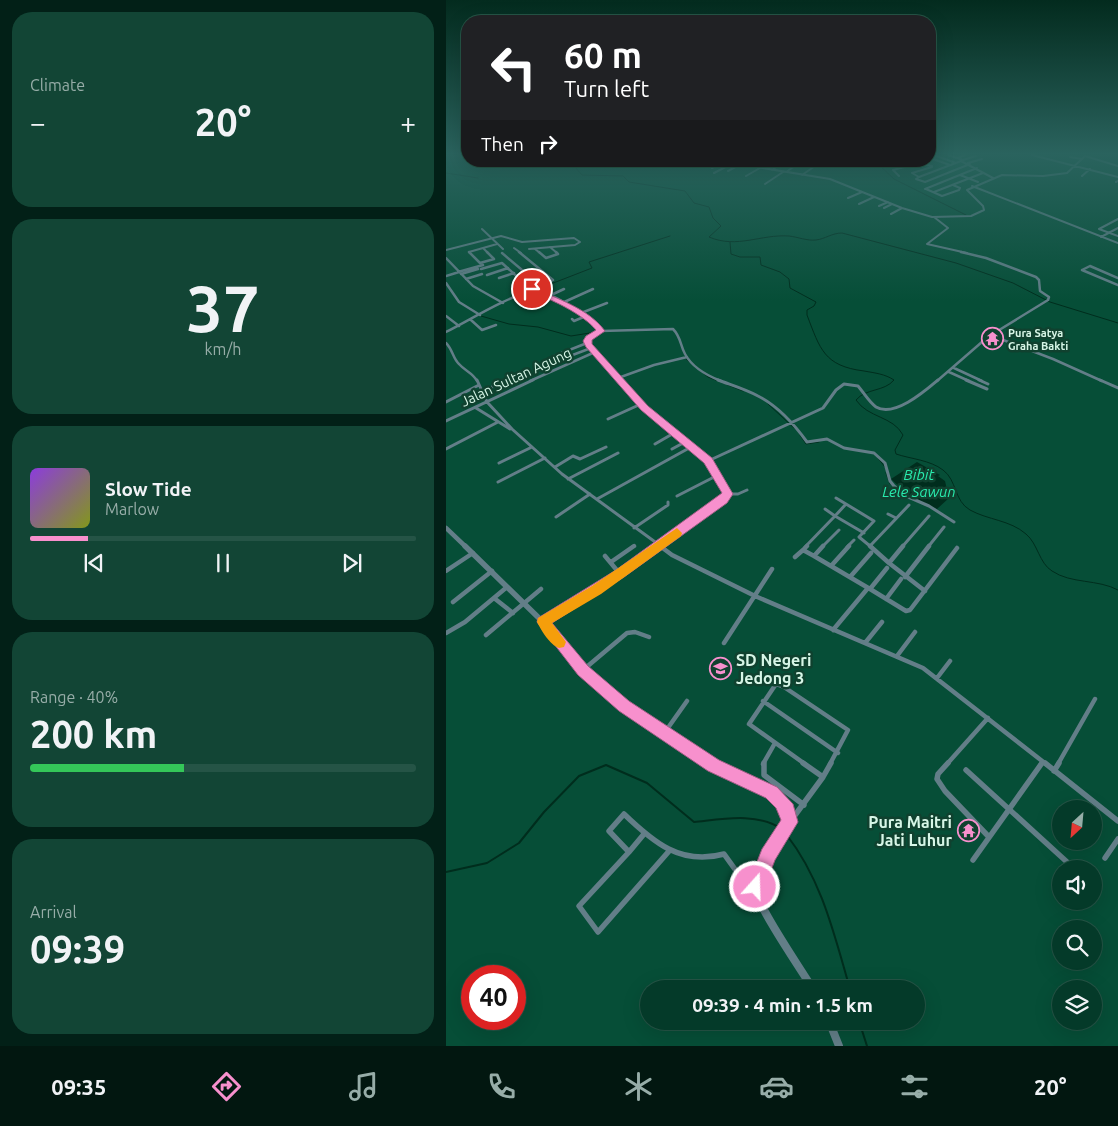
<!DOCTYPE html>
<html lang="en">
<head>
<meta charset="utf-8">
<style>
	:root { --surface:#043a29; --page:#124535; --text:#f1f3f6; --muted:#97ada8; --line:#255446; --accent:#f790cd }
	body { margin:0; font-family:Ubuntu,sans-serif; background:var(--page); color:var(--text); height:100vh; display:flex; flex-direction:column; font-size:19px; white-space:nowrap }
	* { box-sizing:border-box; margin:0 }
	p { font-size:16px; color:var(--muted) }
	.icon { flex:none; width:28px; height:28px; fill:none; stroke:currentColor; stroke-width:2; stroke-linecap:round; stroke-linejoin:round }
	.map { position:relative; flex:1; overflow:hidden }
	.side { display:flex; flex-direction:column; gap:12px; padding:12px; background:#022017; width:446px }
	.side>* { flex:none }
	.top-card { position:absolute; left:15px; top:15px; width:475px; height:152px; border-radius:20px; box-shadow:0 5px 20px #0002,0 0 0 1px var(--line); background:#202124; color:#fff; overflow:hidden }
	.needle { width:32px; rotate:206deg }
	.buttons { position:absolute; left:606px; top:800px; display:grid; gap:10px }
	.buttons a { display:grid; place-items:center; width:50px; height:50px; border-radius:50%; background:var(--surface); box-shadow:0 5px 20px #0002,0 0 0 1px var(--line); font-size:25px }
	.speed { position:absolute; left:15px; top:965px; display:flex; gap:10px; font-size:25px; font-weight:700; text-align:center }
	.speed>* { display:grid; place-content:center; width:65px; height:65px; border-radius:50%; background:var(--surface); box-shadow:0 5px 20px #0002,0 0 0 1px var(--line); line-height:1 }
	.speed .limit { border:8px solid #d22; background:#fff; color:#111 }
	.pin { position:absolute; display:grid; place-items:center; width:42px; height:42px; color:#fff; margin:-21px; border:2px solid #fff; border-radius:50%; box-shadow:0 1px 5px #0007 }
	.me { position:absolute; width:55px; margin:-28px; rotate:20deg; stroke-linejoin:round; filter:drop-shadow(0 0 4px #0008) }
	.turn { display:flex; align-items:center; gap:18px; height:105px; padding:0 20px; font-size:22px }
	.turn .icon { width:65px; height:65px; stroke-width:2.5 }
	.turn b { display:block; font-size:35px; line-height:42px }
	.then { display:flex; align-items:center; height:48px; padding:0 20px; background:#0003; gap:10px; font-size:19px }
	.big { font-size:38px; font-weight:700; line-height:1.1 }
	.side .card { flex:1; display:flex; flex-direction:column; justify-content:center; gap:8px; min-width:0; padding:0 18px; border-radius:20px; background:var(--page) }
	.side .dial { align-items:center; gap:0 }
	.dial b { font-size:65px; line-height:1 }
	.song { display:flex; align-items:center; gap:15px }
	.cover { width:60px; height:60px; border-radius:8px; background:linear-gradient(135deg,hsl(270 70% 55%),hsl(70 70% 35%)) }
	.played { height:5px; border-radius:2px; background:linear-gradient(90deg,var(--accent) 15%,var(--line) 15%) }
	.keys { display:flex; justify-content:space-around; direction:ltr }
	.heat { display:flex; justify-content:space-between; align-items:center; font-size:28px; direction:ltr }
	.charge { height:8px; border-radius:4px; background:linear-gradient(90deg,#34c759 40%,var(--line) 0) }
	.trip { position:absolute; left:194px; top:980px; width:285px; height:50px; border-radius:25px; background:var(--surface); box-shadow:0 5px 20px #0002,0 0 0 1px var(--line); font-weight:700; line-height:50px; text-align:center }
	.dock { display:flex; height:80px; justify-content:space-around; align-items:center; background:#021710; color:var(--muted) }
	.dock .icon { width:35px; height:35px }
	.dock .selected { color:var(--accent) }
	.dock b { font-size:22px; color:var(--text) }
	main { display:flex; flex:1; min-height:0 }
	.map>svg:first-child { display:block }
	.water { fill:#002d1d }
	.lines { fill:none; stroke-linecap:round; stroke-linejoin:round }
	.stream-far1 { stroke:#002d1d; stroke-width:1 }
	.stream { stroke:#002d1d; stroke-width:2 }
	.minor-far4 { stroke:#637e88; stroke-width:2 }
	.minor-far3 { stroke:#637e88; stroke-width:2.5 }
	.minor-far2 { stroke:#637e88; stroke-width:3 }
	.minor-far1 { stroke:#637e88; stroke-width:4.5 }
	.minor { stroke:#637e88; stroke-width:5.5 }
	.tertiary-far2 { stroke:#637e88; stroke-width:4.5 }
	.tertiary-far1 { stroke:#637e88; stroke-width:5.5 }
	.tertiary { stroke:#637e88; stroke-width:8 }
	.route { fill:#f790cd; stroke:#a15e85 }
	.slow { fill:#f59e0b }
	.labels { text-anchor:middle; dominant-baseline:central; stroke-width:5; stroke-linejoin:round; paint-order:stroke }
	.far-poi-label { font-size:11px; font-weight:bold; fill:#d7f6e7; stroke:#10412f; text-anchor:start }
	.street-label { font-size:14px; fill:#d7f6e7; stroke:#10412f }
	.water-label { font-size:15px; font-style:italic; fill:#28ebad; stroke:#10412f }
	.near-poi-label { font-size:16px; font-weight:bold; fill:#d7f6e7; stroke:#10412f; text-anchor:start }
</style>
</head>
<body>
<main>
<section class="side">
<div class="card"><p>Climate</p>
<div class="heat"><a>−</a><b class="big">20°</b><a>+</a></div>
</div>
<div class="card dial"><b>37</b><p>km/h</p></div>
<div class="card">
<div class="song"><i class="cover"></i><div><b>Slow Tide</b><p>Marlow</p></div></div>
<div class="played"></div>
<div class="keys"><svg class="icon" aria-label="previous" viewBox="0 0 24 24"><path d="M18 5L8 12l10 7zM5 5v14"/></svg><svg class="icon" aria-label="pause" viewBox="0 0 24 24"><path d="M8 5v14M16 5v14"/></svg><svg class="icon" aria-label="next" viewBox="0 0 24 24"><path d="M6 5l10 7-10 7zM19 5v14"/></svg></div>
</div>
<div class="card"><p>Range · 40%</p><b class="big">200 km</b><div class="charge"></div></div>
<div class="card"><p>Arrival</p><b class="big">09:39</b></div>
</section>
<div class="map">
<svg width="672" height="1046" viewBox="0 0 672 1046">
	<rect width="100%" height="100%" fill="#064e37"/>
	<path class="water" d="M471 462 494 475 492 476 499 481 503 498 491 509 463 496 445 479Z"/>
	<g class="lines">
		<path class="stream-far1" d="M104 161 128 166 136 175 177 176 183 182 239 191 248 203 263 207 267 218 275 226 263 237C291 249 315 234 343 236 352 237 361 241 370 240 379 239 386 233 396 233L510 263 567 283 604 302 672 323
			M429 161 448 179 520 215
			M0 173 32 178
			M284 242 285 254 294 257H314L315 265 334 272 343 279 344 288 370 302 368 306 361 310V315C374 349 378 366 418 371 429 373 439 374 448 380 438 392 420 388 410 400 422 418 447 416 457 435L449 450 450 454C465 459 484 460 497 470 511 480 508 501 524 510 542 520 564 520 580 534 592 544 593 563 606 571 625 584 652 579 672 590
			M97 287 146 268 143 262 224 236
			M35 316 63 324 92 327 125 336 150 332
			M240 359 262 377 297 391
			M322 404 348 428
			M354 435 360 444 373 442
			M432 458 439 467
			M440 473 444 484"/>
		<path class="stream" d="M340 834C376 880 388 934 404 989
			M0 872 41 863 73 843 98 812 133 776 160 765 201 783 248 822C277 819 310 812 336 829
			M413 1021 421 1046"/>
		<path class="minor-far4" d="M488 155 510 163
			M502 155 517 160 515 161 547 178
			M586 155 672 177
			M639 156 672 166
			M624 157 636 159
			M484 158 504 165
			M511 158 519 155
			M517 160 530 156
			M168 161 179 165 187 161
			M274 161 384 179 456 208 486 217 525 216 538 210 537 206 521 190 556 175 597 176 621 173 639 156
			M460 161 486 166
			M245 163 249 161
			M522 163 536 159
			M150 164 157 161
			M214 165 211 164 217 161
			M447 165 461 162
			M159 166 168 163
			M266 168 278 162
			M326 170 334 164
			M282 171 293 165
			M340 172 352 164
			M268 173 291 161
			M466 173 473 177 470 179 479 182 524 164
			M466 173 486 167
			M356 175 372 164
			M514 175 532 182
			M300 176 314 168
			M453 176 447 170 470 164
			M636 176 644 169
			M473 177 515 161
			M670 182 672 181
			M319 184 337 172
			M526 186 672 243
			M479 189 531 168
			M480 189 496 196 513 190 514 188 507 185
			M488 192 537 173
			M402 198 416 192
			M413 204 428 197
			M433 206 442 202
			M438 208 446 204
			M445 214 456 208
			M488 217 502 228 481 244 521 253
			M672 219 653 229 672 236
			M36 229 57 249
			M655 237 672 228
			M104 247 111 253
			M37 248 42 253
			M68 248 75 253
			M89 249 94 253
			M0 250 55 236 76 242 128 238 134 242 129 245 83 249
			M24 253 23 252 51 244"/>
		<path class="minor-far3" d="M23 252 34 263 48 259 41 252
			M73 252 107 280 88 291
			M93 252 100 258 112 254 110 252
			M515 252 540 258 590 277 593 280 594 291 603 297 602 300 545 335
			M56 253 95 286
			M0 258 27 286 57 303
			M35 269 56 263 87 291
			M636 270 644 266 672 278
			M636 270 672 285
			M12 272 37 265
			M15 274 32 269
			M41 275 62 268
			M0 276 13 272
			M53 278 68 273
			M20 279 36 274
			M0 283 13 302 34 315
			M103 296 118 289
			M116 303 147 289
			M135 313 161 303
			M0 316 13 326
			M126 319 128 321 140 316
			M25 320 36 330 50 325
			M155 331 144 337 141 341 142 345 174 381
			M0 332C22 321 64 295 87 291 104 289 144 318 155 331L227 329C235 337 234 345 239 354 246 367 262 376 275 381
			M0 343C7 350 7 359 13 364 19 371 27 373 31 381
			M108 356 141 343
			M124 356 145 348
			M508 368 536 381
			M503 372 523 381
			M172 378 208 365 241 357
			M84 381 149 352
			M491 381 544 335 607 359 656 381"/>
		<path class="minor-far2" d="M31 380 41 402 66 429 116 474 216 547
			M173 380 198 408 262 461 282 494 277 500 210 547
			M272 380C285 385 299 389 312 396 332 406 348 424 361 442L381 439 398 448 428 453 439 463 444 481 448 486 460 496 483 506 508 522
			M520 380 541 389
			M533 380 542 384
			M654 380 672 388
			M36 395 50 384
			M0 402 33 385
			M30 408 64 429
			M162 419 195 404
			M0 421 87 380
			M209 444 228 433
			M0 449 52 422
			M226 449 239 442
			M262 461 377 408 390 390 398 384 412 386C418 393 423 402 430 407 448 418 479 391 492 380
			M53 463 86 447
			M109 467 127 456 134 459 160 447
			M122 479 172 453
			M52 482 99 458
			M282 494H292L301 490
			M231 496 272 475
			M390 498 400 504
			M151 499 245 447
			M379 509 389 516 400 504 428 521 413 537 424 546
			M442 514 450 518
			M110 517 144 494
			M188 528 222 505V502
			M186 547 188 546
			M359 547 389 516 418 533
			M376 547 393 530
			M401 547 408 540
			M426 547 424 546 463 505
			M456 547 483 516
			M482 547 498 527"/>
		<path class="minor-far1" d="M214 546 226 555 309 596 477 668 600 764
			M361 546 357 550 368 556
			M377 546 368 556 424 589 441 568
			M424 546 443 563
			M457 546 443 563 479 591
			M159 556 174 574
			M349 557 357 550
			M165 562 188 546
			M385 566 403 546
			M0 571 27 553
			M404 577 425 553
			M459 577 483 546
			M424 589 460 611 464 610 511 548
			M48 598 67 613
			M440 599 455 579
			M7 602 46 571
			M97 622 150 590 212 546
			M387 630 422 588
			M0 633 19 622 61 587
			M40 635 95 589
			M278 643 326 569
			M419 643 436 622
			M451 656 469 632
			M137 670 181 633 189 632 203 637
			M491 678 504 661
			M317 701 392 753
			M219 732 241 701
			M317 764 329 743
			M359 764 303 724 330 684 338 687 402 730 384 764
			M501 764 542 718
			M595 764 597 762
			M612 764 649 699"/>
		<path class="minor" d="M318 763V775L358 805
			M357 763 377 777
			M502 763 492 774 491 779 499 791 543 837
			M599 763 672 821
			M520 770 621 862
			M608 771 613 763
			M377 777 385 763
			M344 822 377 777
			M224 850 152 932 133 906 183 852 163 831 178 814C207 842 235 866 278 854L296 879
			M183 852 198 834
			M659 858 672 839
			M527 860 596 763"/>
		<path class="tertiary-far2" d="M0 528 20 547"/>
		<path class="tertiary-far1" d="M19 546 97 622 137 670 162 694 267 764"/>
		<path class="tertiary" d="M265 763C293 782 335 785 344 822 331 841 310 865 310 890 310 904 357 973 367 989
			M383 1021 393 1046"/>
	</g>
	<linearGradient id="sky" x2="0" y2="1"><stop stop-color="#032b1e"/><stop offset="0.51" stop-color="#2a635e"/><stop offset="1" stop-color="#2a635e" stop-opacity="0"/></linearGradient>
	<rect width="672" height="301" fill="url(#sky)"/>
	<path class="route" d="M86 287C111 299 142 308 159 331L146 340V344L202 406 266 458 287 494 281 503 178 577 106 623 142 666 183 701 273 760 331 787 347 804 352 822 329 860 316 894 309 896 303 894 301 887 316 849 335 820 330 808 320 798 262 771 173 711 132 675 91 622 92 618 170 570 276 493 258 463 195 410 140 347 137 341 140 336 150 330C138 315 103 297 84 293L83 289Z"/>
	<path class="slow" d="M231 528 236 533 235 536 155 594 106 623 120 642 118 647 113 648C104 645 95 630 91 622L92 618 146 586Z"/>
	<defs>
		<symbol id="temple-ring" viewBox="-11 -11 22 22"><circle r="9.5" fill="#10412f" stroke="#f790cd" stroke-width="1.5"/><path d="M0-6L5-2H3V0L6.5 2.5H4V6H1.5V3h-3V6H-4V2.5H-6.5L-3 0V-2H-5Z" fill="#f790cd"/></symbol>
		<symbol id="school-ring" viewBox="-11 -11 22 22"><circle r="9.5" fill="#10412f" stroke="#f790cd" stroke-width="1.5"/><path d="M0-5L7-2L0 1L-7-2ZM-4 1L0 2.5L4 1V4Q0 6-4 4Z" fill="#f790cd"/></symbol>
	</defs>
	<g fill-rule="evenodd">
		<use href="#temple-ring" x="534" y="326" width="25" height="25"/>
		<use href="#school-ring" x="262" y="656" width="25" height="25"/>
		<use href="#temple-ring" x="510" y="818" width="25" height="25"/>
	</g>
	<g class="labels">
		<g class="far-poi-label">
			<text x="562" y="333">Pura Satya<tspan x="562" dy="13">Graha Bakti</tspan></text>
		</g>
		<g class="street-label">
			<text transform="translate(70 377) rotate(-25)">Jalan Sultan Agung</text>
		</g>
		<g class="water-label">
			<text x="473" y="474">Bibit<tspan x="473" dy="17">Lele Sawun</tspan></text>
		</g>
		<g class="near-poi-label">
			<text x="290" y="660">SD Negeri<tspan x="290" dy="18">Jedong 3</tspan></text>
			<text x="506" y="822" text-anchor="end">Pura Maitri<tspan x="506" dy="18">Jati Luhur</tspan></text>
		</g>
	</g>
</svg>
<div class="buttons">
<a><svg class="needle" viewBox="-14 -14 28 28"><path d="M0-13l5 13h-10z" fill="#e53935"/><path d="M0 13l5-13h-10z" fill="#97ada8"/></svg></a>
<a><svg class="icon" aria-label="sound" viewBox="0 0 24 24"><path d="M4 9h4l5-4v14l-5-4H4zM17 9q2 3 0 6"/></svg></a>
<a><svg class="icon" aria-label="search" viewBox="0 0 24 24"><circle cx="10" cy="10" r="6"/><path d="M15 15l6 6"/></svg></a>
<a><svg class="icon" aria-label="layers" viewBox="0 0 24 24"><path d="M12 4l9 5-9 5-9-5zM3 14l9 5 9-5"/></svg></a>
</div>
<div class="speed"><div class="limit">40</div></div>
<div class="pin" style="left:86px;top:289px;background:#d93025"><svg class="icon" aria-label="arrive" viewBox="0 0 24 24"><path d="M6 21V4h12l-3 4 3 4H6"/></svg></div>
<svg class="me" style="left:309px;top:887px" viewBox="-20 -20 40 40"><circle r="17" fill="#f790cd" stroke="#fff" stroke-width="3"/><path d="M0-11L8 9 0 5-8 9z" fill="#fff"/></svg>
<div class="trip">09:39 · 4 min · 1.5 km</div>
<div class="top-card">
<div class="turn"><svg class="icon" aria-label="left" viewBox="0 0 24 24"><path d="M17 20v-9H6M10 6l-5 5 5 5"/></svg><div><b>60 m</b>Turn left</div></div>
<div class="then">Then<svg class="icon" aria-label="right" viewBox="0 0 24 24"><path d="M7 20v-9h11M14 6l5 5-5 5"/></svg></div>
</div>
</div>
</main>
<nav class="dock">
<b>09:35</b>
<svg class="icon selected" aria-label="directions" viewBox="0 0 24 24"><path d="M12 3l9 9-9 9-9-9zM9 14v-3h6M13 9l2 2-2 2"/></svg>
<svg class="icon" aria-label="music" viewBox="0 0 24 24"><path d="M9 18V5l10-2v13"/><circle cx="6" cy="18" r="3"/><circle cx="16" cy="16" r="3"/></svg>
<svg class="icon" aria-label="phone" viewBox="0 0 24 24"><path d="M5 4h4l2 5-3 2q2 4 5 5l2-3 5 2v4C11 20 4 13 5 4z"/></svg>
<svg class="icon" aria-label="climate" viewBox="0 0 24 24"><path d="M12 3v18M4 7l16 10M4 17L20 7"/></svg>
<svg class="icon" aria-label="car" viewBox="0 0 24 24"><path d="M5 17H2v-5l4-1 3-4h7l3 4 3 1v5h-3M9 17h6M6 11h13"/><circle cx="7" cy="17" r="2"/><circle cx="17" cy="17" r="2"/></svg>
<svg class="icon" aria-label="filters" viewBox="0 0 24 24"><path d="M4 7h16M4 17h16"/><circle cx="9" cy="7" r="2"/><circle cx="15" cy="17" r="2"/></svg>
<b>20°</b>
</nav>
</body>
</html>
